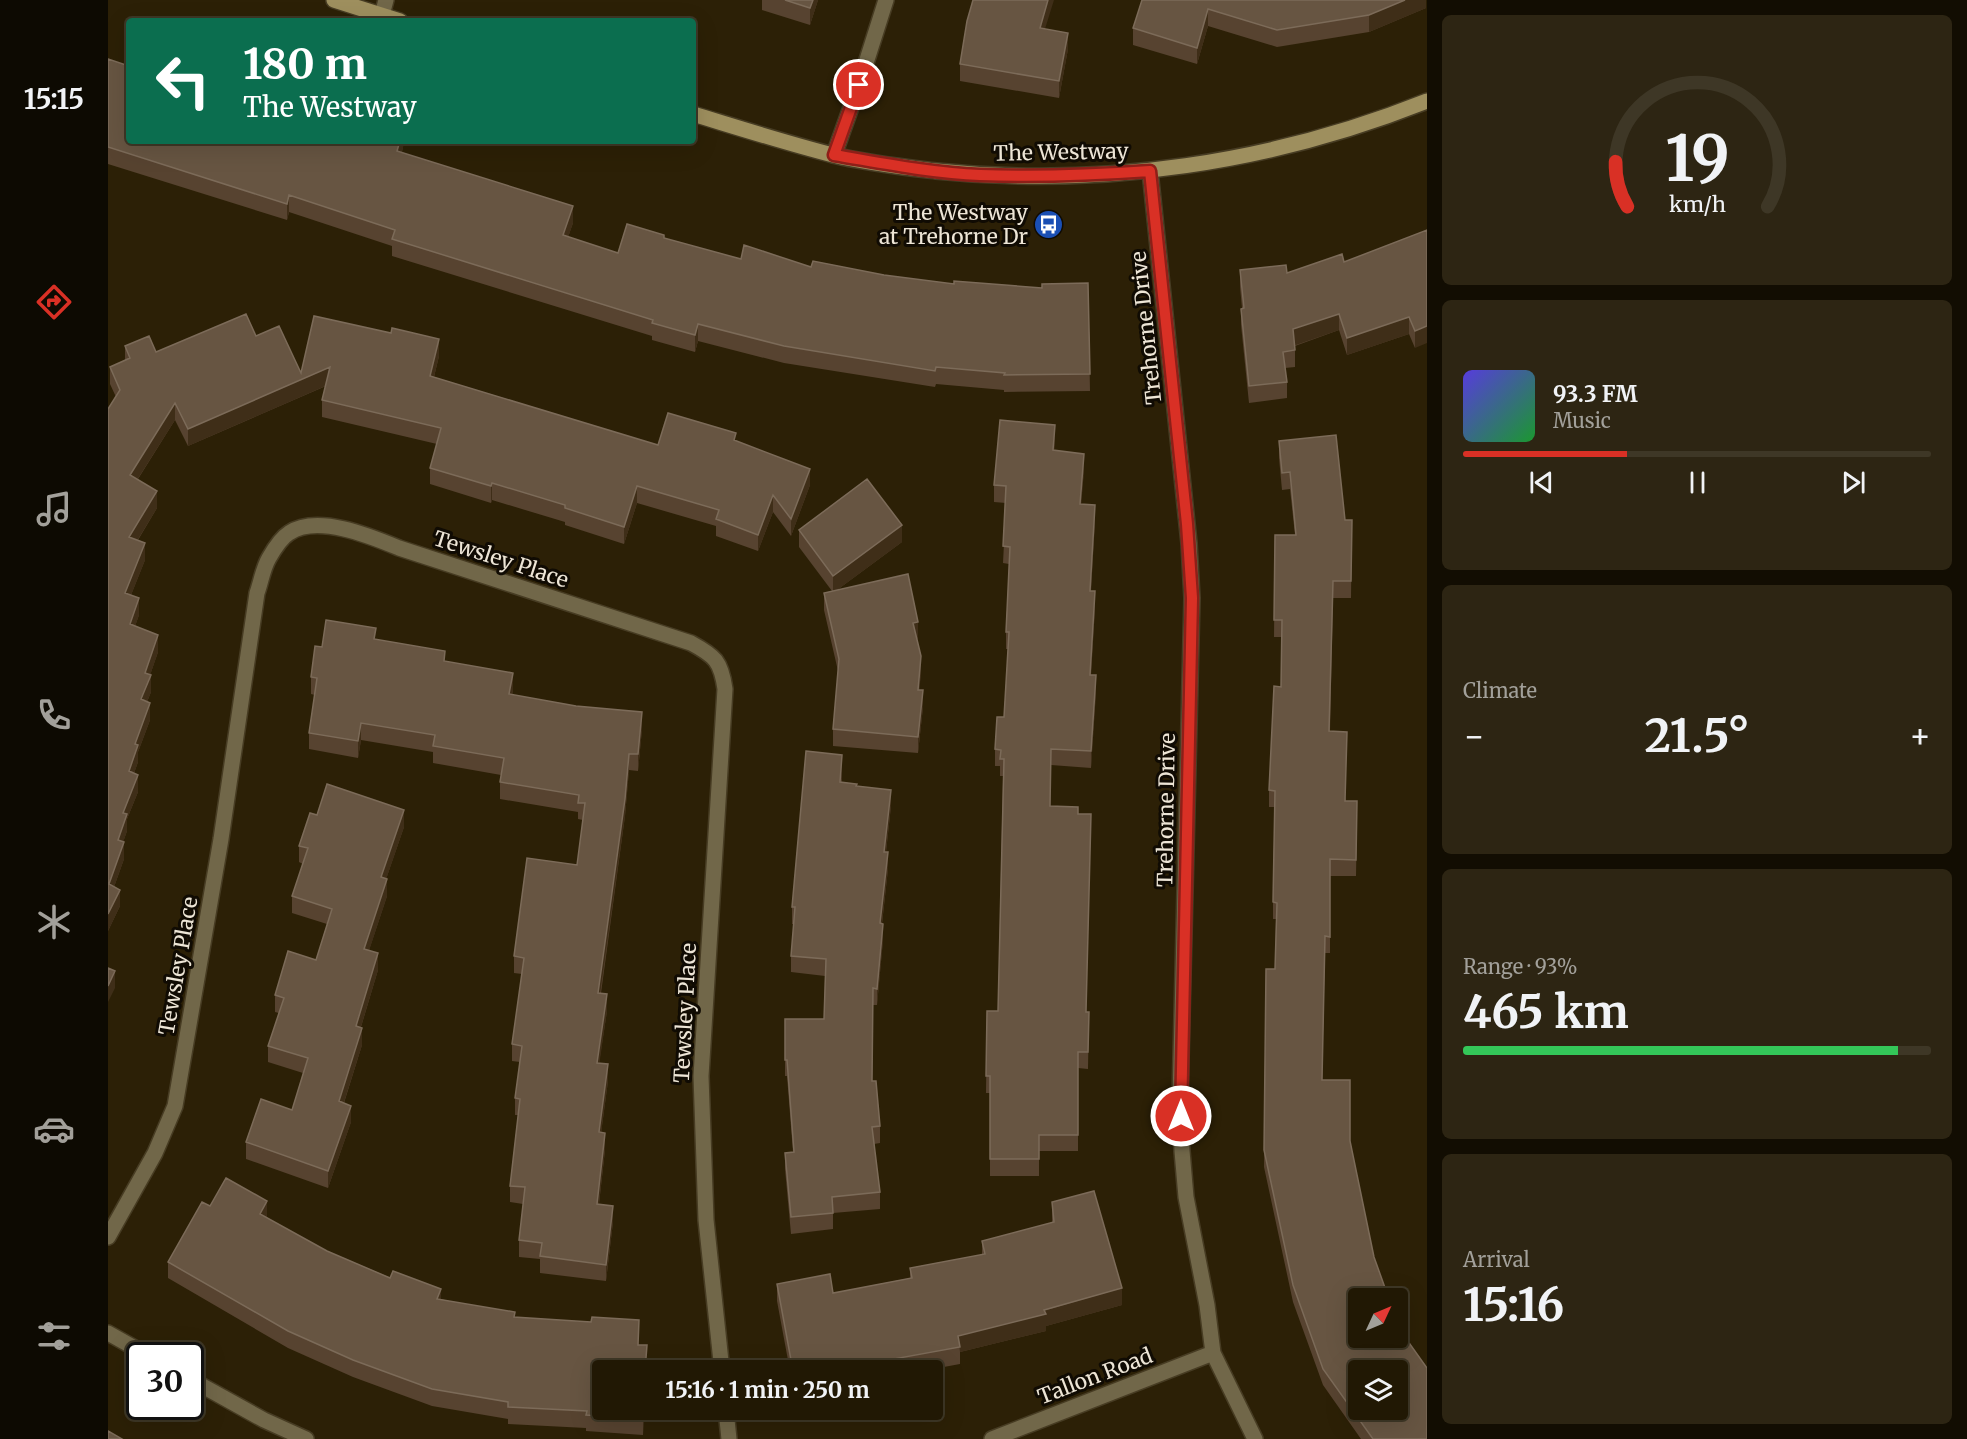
<!DOCTYPE html>
<html lang="en">
<head>
<meta charset="utf-8">
<style>
	:root { --surface:#211804; --page:#2d2513; --text:#f1f3f6; --muted:#a2a09a; --line:#3e3726; --accent:#d93025 }
	body { margin:0; font-family:Merriweather,serif; background:var(--page); color:var(--text); height:100vh; display:flex; flex-direction:column; font-size:22px; white-space:nowrap }
	* { box-sizing:border-box; margin:0 }
	p { font-size:20px; color:var(--muted) }
	.icon { flex:none; width:33px; height:33px; fill:none; stroke:currentColor; stroke-width:2; stroke-linecap:round; stroke-linejoin:round }
	.map { position:relative; flex:1; overflow:hidden }
	.drawer { display:flex; flex-direction:column; gap:15px; padding:15px; background:#120d02; width:540px }
	.drawer>* { flex:none }
	.banner { position:absolute; left:18px; top:18px; width:570px; height:126px; border-radius:6px; box-shadow:0 6px 24px #0002,0 0 0 2px var(--line); background:#0b6e4f; color:#fff; overflow:hidden }
	.needle { width:39px; rotate:46deg }
	.controls { position:absolute; left:1240px; top:1288px; display:grid; gap:12px }
	.controls a { display:grid; place-items:center; width:60px; height:60px; border-radius:6px; background:var(--surface); box-shadow:0 6px 24px #0002,0 0 0 2px var(--line); font-size:30px }
	.speed { position:absolute; left:18px; top:1342px; display:flex; gap:12px; font-size:30px; font-weight:700; text-align:center }
	.speed>* { display:grid; place-content:center; width:78px; height:78px; border-radius:50%; background:var(--surface); box-shadow:0 6px 24px #0002,0 0 0 2px var(--line); line-height:1 }
	.speed .limit { border:3px solid #111; border-radius:9px; background:#fff; color:#111 }
	.pin { position:absolute; display:grid; place-items:center; width:51px; height:51px; color:#fff; margin:-26px; border:3px solid #fff; border-radius:50%; box-shadow:0 2px 6px #0007 }
	.me { position:absolute; width:66px; margin:-33px; rotate:0deg; stroke-linejoin:round; filter:drop-shadow(0 0 4px #0008) }
	.turn { display:flex; align-items:center; gap:21px; height:126px; padding:0 18px; font-size:27px }
	.turn .icon { width:78px; height:78px; stroke-width:2.5 }
	.turn b { display:block; font-size:42px; line-height:51px }
	.big { font-size:45px; font-weight:700; line-height:1.1 }
	.drawer .tile { flex:1; display:flex; flex-direction:column; justify-content:center; gap:9px; min-width:0; padding:0 21px; border-radius:9px; background:var(--page) }
	.drawer .dial { align-items:center; gap:0 }
	.dial svg { height:156px; overflow:visible; fill:none; stroke:var(--line); stroke-width:7; stroke-linecap:round; text-anchor:middle }
	.dial text { fill:var(--text); stroke:none }
	.song { display:flex; align-items:center; gap:18px }
	.cover { width:72px; height:72px; border-radius:9px; background:linear-gradient(135deg,hsl(250 70% 55%),hsl(130 70% 35%)) }
	.played { height:6px; border-radius:3px; background:linear-gradient(90deg,var(--accent) 35%,var(--line) 35%) }
	.keys { display:flex; justify-content:space-around; direction:ltr }
	.heat { display:flex; justify-content:space-between; align-items:center; font-size:33px; direction:ltr }
	.charge { height:9px; border-radius:4px; background:linear-gradient(90deg,#34c759 93%,var(--line) 0) }
	.trip { position:absolute; left:484px; top:1360px; width:351px; height:60px; border-radius:6px; background:var(--surface); box-shadow:0 6px 24px #0002,0 0 0 2px var(--line); font-weight:700; line-height:60px; text-align:center }
	main { display:flex; flex:1; min-height:0 }
	.tab-bar { display:flex; flex-direction:column; width:108px; justify-content:space-around; align-items:center; background:#0d0a02; color:var(--muted) }
	.tab-bar .icon { width:42px; height:42px }
	.tab-bar .selected { color:var(--accent) }
	.tab-bar b { font-size:27px; color:var(--text) }
	.map>svg:first-child { display:block }
	.lines { fill:none; stroke-linecap:round; stroke-linejoin:round }
	.street-casing { stroke:#473c23; stroke-width:18 }
	.secondary-casing { stroke:#473c23; stroke-width:18 }
	.street { stroke:#716749; stroke-width:15 }
	.secondary { stroke:#9e8f5e; stroke-width:15 }
	.wall { fill:#574330 }
	.shaded-wall { fill:#3f2e18 }
	.building { fill:#675542; stroke:#7c6b59; stroke-width:1.5; fill-rule:evenodd }
	.route-casing { stroke:#8d1f18; stroke-width:15 }
	.route { stroke:#d93025; stroke-width:10 }
	.labels { text-anchor:middle; dominant-baseline:central; stroke-width:6; stroke-linejoin:round; paint-order:stroke }
	.street-label { font-size:21px; fill:#ede5d6; stroke:#100b03 }
	.poi-label { font-size:21px; fill:#ede5d6; stroke:#100b03; text-anchor:end }
</style>
</head>
<body>
<main>
<nav class="tab-bar">
<b>15:15</b>
<svg class="icon selected" aria-label="directions" viewBox="0 0 24 24"><path d="M12 3l9 9-9 9-9-9zM9 14v-3h6M13 9l2 2-2 2"/></svg>
<svg class="icon" aria-label="music" viewBox="0 0 24 24"><path d="M9 18V5l10-2v13"/><circle cx="6" cy="18" r="3"/><circle cx="16" cy="16" r="3"/></svg>
<svg class="icon" aria-label="phone" viewBox="0 0 24 24"><path d="M5 4h4l2 5-3 2q2 4 5 5l2-3 5 2v4C11 20 4 13 5 4z"/></svg>
<svg class="icon" aria-label="climate" viewBox="0 0 24 24"><path d="M12 3v18M4 7l16 10M4 17L20 7"/></svg>
<svg class="icon" aria-label="car" viewBox="0 0 24 24"><path d="M5 17H2v-5l4-1 3-4h7l3 4 3 1v5h-3M9 17h6M6 11h13"/><circle cx="7" cy="17" r="2"/><circle cx="17" cy="17" r="2"/></svg>
<svg class="icon" aria-label="filters" viewBox="0 0 24 24"><path d="M4 7h16M4 17h16"/><circle cx="9" cy="7" r="2"/><circle cx="15" cy="17" r="2"/></svg>
</nav>
<div class="map">
<svg width="1319" height="1439" viewBox="0 0 1319 1439">
	<rect width="100%" height="100%" fill="#2c2006"/>
	<g class="lines">
		<defs>
			<path id="street" d="M274 15 278 0
				M726 155 751 85 778 0
				M1042 171 1081 543 1084 598 1072 1099 1074 1151 1078 1197 1099 1305 1105 1353 1147 1439
				M0 1237 47 1153 67 1106 113 839 149 593C153 582 155 568 161 558 165 551 173 538 181 533 209 514 262 536 291 548L583 643C607 656 613 661 617 689L593 1076 598 1220 614 1371
				M0 1333 41 1356
				M82 1379 156 1420 198 1439
				M618 1410 621 1439
				M884 1439 1105 1353"/>
			<path id="secondary" d="M226 0 292 21
				M585 114C631 128 678 143 725 155 758 163 794 167 828 171 995 188 1164 163 1319 101"/>
		</defs>
		<use href="#street" class="street-casing"/>
		<use href="#secondary" class="secondary-casing"/>
		<use href="#street" class="street"/>
		<use href="#secondary" class="secondary"/>
	</g>
	<path class="wall" d="M654 0H710L702 25 654 10Z
		M1034 0H1318V8L1261 32 1169 47 1100 26 1089 64 1025 45V28Z
		M937 29 960 49 951 98 852 81V64Z
		M0 59 21 141H296L294 152 465 223 460 237 510 253 556 238 633 259 846 284 934 288 980 283 982 391 896 392V390L828 384 827 387 676 363 590 341 587 352 544 340V336L284 256V246L181 212 179 220 0 164Z
		M1319 230 1307 348 1301 334 1239 355 1231 330 1187 346V367L1177 368 1179 382V398L1141 403 1133 325V309L1134 308 1132 287V270L1179 273 1236 262Z
		M148 336 193 373 331 356 326 377 550 445 628 441 702 485 683 536 665 512 650 551 608 536V526L529 503 516 544 457 525V522L384 500 383 503 322 484V468L329 444 214 417V400L218 386 80 446 67 420 30 479 49 508 30 540 37 560 23 595 31 615 27 626 50 652 42 675 43 692 39 702 42 720 30 752V762L26 773 30 792 19 819V831L15 842 16 859 6 887 12 906 0 931 8 397 2 384V367L17 361V346L48 352Z
		M1171 441 1237 520H1244L1243 598H1225L1222 731 1238 801 1249 818 1248 876H1222V953H1217L1214 1080 1242 1142 1266 1257 1319 1439H1253L1215 1385 1185 1302 1156 1167 1158 999 1167 969 1168 919H1165V875L1167 807H1161V790L1173 687 1174 637H1166L1167 535H1187L1182 489 1174 490 1171 458Z
		M947 442 946 450 976 470 973 504 987 521 983 591 987 608 983 675 988 692 983 768 943 765 942 806 978 1012H981L980 1069 970 1068V1151H931V1176H882V1093H878L879 1011H890L895 776H892V766H887V749L896 717 900 649H898V632L901 564 895 563 898 503 886 502V485Z
		M691 530 794 542 729 590 810 639H809L813 673 811 690 815 707 810 753 725 746V729L730 671 716 610V593L724 591 691 547Z
		M268 639 337 662 405 690 404 695 534 729 530 771 521 770 517 816 493 993 499 1011 491 1063 500 1081 493 1133 497 1150 491 1204 505 1222 498 1281 432 1273V1259L411 1257V1240L415 1204 402 1202V1186L410 1115H407V1098L412 1062 404 1061V1044L414 974 406 973V956L469 865 475 820 470 819V812L392 799V782L393 775 325 763V752L253 740 250 758 201 749V733L207 695 203 694V677L214 647Z
		M734 772V782L748 786 783 806 778 852 780 869 774 924 775 940 769 1005H765L764 1081 772 1126V1143L766 1144 772 1192V1209L725 1213V1229L683 1234 677 1169V1153L685 1152 679 1076H677V1019H716L717 976 683 972V956L686 924H684V907Z
		M209 815 296 827 278 879 279 896 261 950 270 970 253 1027 254 1045 236 1103 243 1122 220 1188 138 1159V1142L184 1110 195 1073 160 1062V1046L171 1013 167 1012V995L208 960 219 924 184 913V896L195 864 191 862V846Z
		M944 1202 1014 1305 938 1326V1331L852 1352V1364L814 1371H682L669 1301V1284L725 1293 802 1278V1268L874 1255V1241L944 1223Z
		M102 1206 159 1218 219 1251 333 1299 407 1317 531 1345 539 1362 538 1371H495V1410H536L535 1435 478 1431V1428L400 1424V1419L324 1406 245 1377 180 1348 60 1278V1262Z
		M689 1410H709L690 1413Z"/>
	<path class="shaded-wall" d="M705 0H710L702 25V8Z
		M940 0H946L932 45V28Z
		M1297 0H1318V8L1261 32V15Z
		M1100 9V26L1089 64V48Z
		M960 33V49L951 98V81Z
		M292 141H296V144L289 168V151Z
		M181 195V212L179 220V204Z
		M465 206V223L455 252V235Z
		M1231 314V330L1185 346V329Z
		M1301 317V334L1239 355V338Z
		M590 324V341L587 352V335Z
		M1319 326V343L1307 348V331Z
		M331 339V356L322 393V376Z
		M222 367V384L80 446V429Z
		M67 403V420L22 491V475Z
		M947 425V442L945 467V450Z
		M976 454V470L972 521V504Z
		M702 469V485L683 536V519Z
		M384 483V500L383 503V486Z
		M529 486V503L516 544V527Z
		M49 491V508L21 554V537Z
		M665 495V512L650 551V535Z
		M987 505V521L982 608V591Z
		M794 525V542L725 593V576Z
		M37 543V560L17 610V593Z
		M987 591V608L982 692V675Z
		M31 598V615L22 641V624Z
		M810 622V639L805 640V623Z
		M50 635V652L37 690V673Z
		M813 656V673L810 707V690Z
		M405 673V690L401 711V694Z
		M43 675V692L33 716V699Z
		M988 675V692L983 768V751Z
		M815 690V707L810 753V737Z
		M42 703V720L30 752V762L21 788V771L27 744Z
		M534 712V729L530 771V754Z
		M253 723V740L250 758V741Z
		M521 754V770L517 816 490 1009V993Z
		M734 755V772L732 799V782Z
		M30 775V792L19 819V831L10 857V840L15 813Z
		M783 790V806L776 869V852Z
		M296 810V827L273 894V877Z
		M16 842V859L1 901V884Z
		M780 852V869L772 940V923Z
		M279 879V896L256 966V949Z
		M12 890V906L0 931V914Z
		M775 924V940L769 1005V989Z
		M270 953V970L248 1043V1026Z
		M7 971V988L0 1002V986Z
		M499 994V1011L489 1080V1063Z
		M254 1028V1045L231 1118V1101Z
		M500 1064V1081L491 1149V1132Z
		M243 1106V1122L220 1188V1171Z
		M497 1133V1150L489 1221V1204Z
		M159 1201V1218L152 1214Z
		M505 1206V1222L498 1281V1265Z
		M1014 1288V1305L938 1326V1331L852 1352 850 1336Z
		M333 1289V1305L329 1299Z
		M535 1410H536L535 1435Z"/>
	<path class="building" d="M677 0H705L702 8Z
		M865 0H940L932 28 960 33 951 81 852 64 859 21Z
		M1034 0H1297L1261 15 1169 30 1100 9 1089 48 1025 28Z
		M0 59 21 66V141H292L289 151 465 206 455 235 510 253 519 224 556 235V238L633 259 636 245 703 267 705 261 776 275 846 284V281L934 288V284L980 283 982 374 896 375 897 373 828 367 827 371 676 346 590 324 587 335 544 323 545 320 284 239 287 230 181 195 179 204 0 147Z
		M1319 230V326L1307 331 1301 317 1239 338 1231 314 1185 329 1187 350 1175 352 1179 382 1141 386 1133 309 1136 308 1132 270 1178 265 1179 273 1234 254 1236 262Z
		M138 314 148 336 171 326 193 373 206 316 283 333 284 328 331 339 322 376 550 445 560 413 628 433 626 440 702 469 683 519 665 495 650 535 608 519 611 510 529 486 516 527 457 508V505L384 483 383 486 322 468 333 428 214 400 222 367 80 429 67 403 22 475 49 491 21 537 37 543 17 593 31 598 22 624 50 635 37 673 43 675 33 699 42 703 27 744 30 745 21 771 30 775 15 813 19 814 10 840 16 842 1 884 12 890 0 914V409L12 390 2 367 22 358 17 346 41 336 48 352Z
		M892 420 947 425 945 450 976 454 972 504 987 505 982 591H987L982 675H988L983 751 943 749 942 806 970 807V814H983L978 1012H981L980 1052H970V1135H931V1159H882V1076H878L879 1011H890L896 759H892L893 750 887 749 889 717H896L901 632H898L902 547 895 546 898 486 886 485Z
		M1228 435 1237 520H1244L1243 581H1225L1221 731 1239 732 1237 801H1249L1248 860 1222 859V937L1217 936 1214 1080H1242V1141L1266 1257 1281 1299H1251V1338H1290V1323L1294 1333 1319 1368V1439H1265L1215 1369 1185 1285 1156 1150 1158 969H1167L1169 903 1165 902 1167 791 1161 790 1166 686 1173 687 1174 620H1166L1167 535H1188L1182 472 1174 473 1171 441ZM1251 1371H1290V1410H1251Z
		M759 479 794 525 725 576 691 530Z
		M800 574 810 622 805 623 813 656 810 690H815L810 737 725 729 731 659 716 593Z
		M218 620 268 628 266 639 337 651 336 661 405 673 401 694 468 706 534 712 530 754H521L517 799 490 993 499 994 489 1063 500 1064 491 1132 497 1133 489 1204 505 1206 498 1265 432 1256 434 1243 411 1240 417 1187 402 1186 412 1099 407 1098 414 1046 404 1044 416 958 406 956 419 858 469 865 477 803H470L471 795 392 782 396 758 325 746 327 735 253 723 250 741 201 733 209 678 203 677 207 646 214 647Z
		M698 751 734 755 732 782 749 784 748 786 783 790 776 852H780L772 923 775 924 769 989 765 988 764 1081H768L772 1126 764 1127 772 1192 724 1197 725 1213 683 1217 677 1153 686 1152 679 1060H677V1019H716L718 959 683 956 687 907H684Z
		M219 784 296 810 273 877 279 879 256 949 270 953 248 1026 254 1028 231 1101 243 1106 220 1171 138 1142 153 1099 184 1110 200 1058 160 1046 176 998 167 995 180 951 208 960 224 909 184 896 200 848 191 846 202 813 209 815Z
		M0 968 7 971 0 986Z
		M118 1178 159 1201 152 1214 219 1251 282 1278 285 1271 333 1289 329 1299 407 1312 406 1317 483 1322 484 1317 531 1320 530 1345H539L537 1371H495V1410H535V1418L478 1415 479 1411 400 1407V1402L324 1389 245 1360 180 1331 60 1262 94 1202 102 1206Z
		M986 1191 1014 1288 936 1310 938 1314 850 1336 852 1347 780 1360 782 1371H685L669 1284 722 1274 725 1293 804 1278 802 1268 877 1254 874 1241 946 1222 944 1202Z
		M0 1431 14 1439H0Z"/>
	<g class="lines">
		<defs>
			<path id="route" d="M751 85 726 155C774 163 823 173 872 175 928 177 985 175 1042 171L1079 524 1084 598 1073 1116"/>
		</defs>
		<use href="#route" class="route-casing"/>
		<use href="#route" class="route"/>
	</g>
	<defs>
		<symbol id="bus-disc" viewBox="-11 -11 22 22"><circle r="9.5" fill="#1a4fb4" stroke="#100b03"/><path d="M-5-6H5V4H4V6H2V4H-2V6H-4V4H-5ZM-3.5-4V0h7V-4ZM-3.5 1.2v1.5H-2V1.2ZM2 1.2v1.5H3.5V1.2Z" fill="#fff"/></symbol>
	</defs>
	<g fill-rule="evenodd">
		<use href="#bus-disc" x="924" y="208" width="33" height="33"/>
	</g>
	<g class="labels">
		<g class="street-label">
			<text transform="translate(953 152) rotate(-1)">The Westway</text>
			<text transform="translate(1038 328) rotate(-96)">Trehorne Drive</text>
			<text transform="translate(393 559) rotate(18)">Tewsley Place</text>
			<text transform="translate(1058 810) rotate(-89)">Trehorne Drive</text>
			<text transform="translate(70 966) rotate(-80)">Tewsley Place</text>
			<text transform="translate(577 1013) rotate(-87)">Tewsley Place</text>
			<text transform="translate(987 1376) rotate(-21)">Tallon Road</text>
		</g>
		<g class="poi-label">
			<text x="920" y="212">The Westway<tspan x="920" dy="24">at Trehorne Dr</tspan></text>
		</g>
	</g>
</svg>
<div class="controls">
<a><svg class="needle" viewBox="-14 -14 28 28"><path d="M0-13l5 13h-10z" fill="#e53935"/><path d="M0 13l5-13h-10z" fill="#a2a09a"/></svg></a>
<a><svg class="icon" aria-label="layers" viewBox="0 0 24 24"><path d="M12 4l9 5-9 5-9-5zM3 14l9 5 9-5"/></svg></a>
</div>
<div class="speed"><div class="limit">30</div></div>
<div class="pin" style="left:751px;top:85px;background:#d93025"><svg class="icon" aria-label="arrive" viewBox="0 0 24 24"><path d="M6 21V4h12l-3 4 3 4H6"/></svg></div>
<svg class="me" style="left:1073px;top:1116px" viewBox="-20 -20 40 40"><circle r="17" fill="#d93025" stroke="#fff" stroke-width="3"/><path d="M0-11L8 9 0 5-8 9z" fill="#fff"/></svg>
<div class="trip">15:16 · 1 min · 250 m</div>
<div class="banner">
<div class="turn"><svg class="icon" aria-label="left" viewBox="0 0 24 24"><path d="M17 20v-9H6M10 6l-5 5 5 5"/></svg><div><b>180 m</b>The Westway</div></div>
</div>
</div>
<section class="drawer">
<div class="tile dial"><svg viewBox="0 0 100 80">
<path d="M14 69A42 42 0 1 1 86 69"/>
<path d="M14 69A42 42 0 0 1 8 46" stroke="#d93025"/>
<text x="50" y="56" font-size="32" font-weight="700">19</text>
<text x="50" y="72" font-size="11">km/h</text>
</svg></div>
<div class="tile">
<div class="song"><i class="cover"></i><div><b>93.3 FM</b><p>Music</p></div></div>
<div class="played"></div>
<div class="keys"><svg class="icon" aria-label="previous" viewBox="0 0 24 24"><path d="M18 5L8 12l10 7zM5 5v14"/></svg><svg class="icon" aria-label="pause" viewBox="0 0 24 24"><path d="M8 5v14M16 5v14"/></svg><svg class="icon" aria-label="next" viewBox="0 0 24 24"><path d="M6 5l10 7-10 7zM19 5v14"/></svg></div>
</div>
<div class="tile"><p>Climate</p>
<div class="heat"><a>−</a><b class="big">21.5°</b><a>+</a></div>
</div>
<div class="tile"><p>Range · 93%</p><b class="big">465 km</b><div class="charge"></div></div>
<div class="tile"><p>Arrival</p><b class="big">15:16</b></div>
</section>
</main>
</body>
</html>
